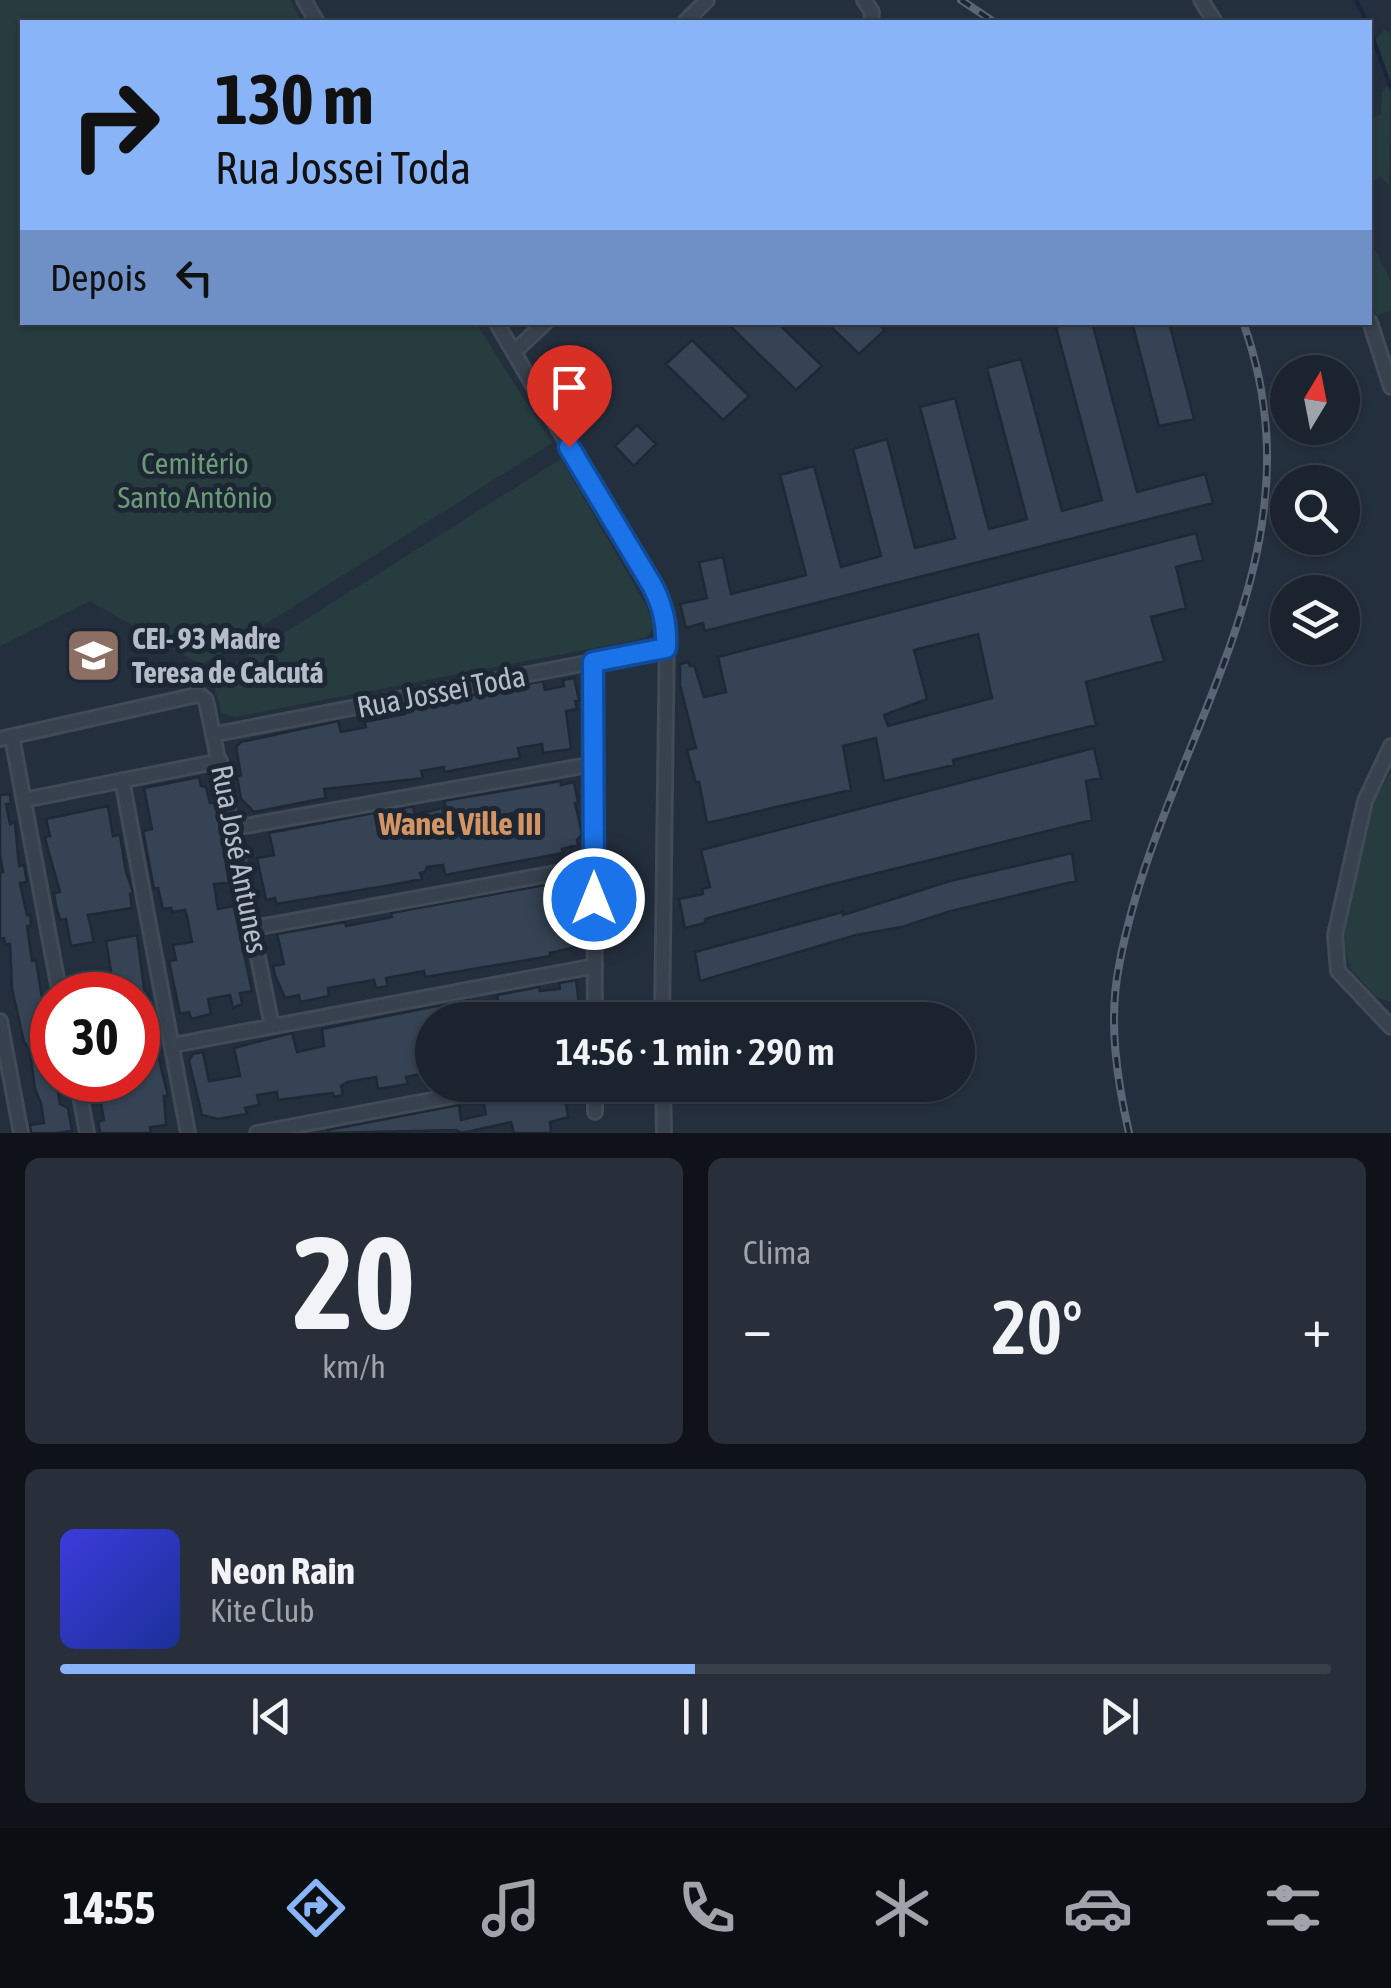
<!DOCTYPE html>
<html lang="pt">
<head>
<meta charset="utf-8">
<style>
	:root { --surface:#1b232e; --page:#282f3a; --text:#f1f3f6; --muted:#a0a4aa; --line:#39404a; --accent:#8ab4f8 }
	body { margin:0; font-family:"Asap Condensed",sans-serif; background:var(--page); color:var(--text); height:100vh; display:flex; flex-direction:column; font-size:38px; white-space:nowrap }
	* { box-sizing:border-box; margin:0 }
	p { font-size:32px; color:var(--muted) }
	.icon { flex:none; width:55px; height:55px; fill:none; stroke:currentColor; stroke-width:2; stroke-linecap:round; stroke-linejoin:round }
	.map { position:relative; height:1133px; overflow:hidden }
	.side { display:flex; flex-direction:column; gap:25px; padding:25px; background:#0f1319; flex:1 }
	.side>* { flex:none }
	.banner { position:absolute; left:20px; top:20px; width:1352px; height:305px; border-radius:0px; box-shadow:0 2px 8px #0004,0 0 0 2px var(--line); background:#8ab4f8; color:#111; overflow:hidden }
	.needle { width:65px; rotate:10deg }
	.tools { position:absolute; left:1270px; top:355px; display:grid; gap:20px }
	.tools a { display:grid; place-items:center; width:90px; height:90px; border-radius:50%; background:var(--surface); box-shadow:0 2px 8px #0004,0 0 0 2px var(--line); font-size:50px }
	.speed { position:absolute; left:30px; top:972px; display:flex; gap:20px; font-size:50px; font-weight:700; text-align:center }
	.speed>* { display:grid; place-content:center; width:130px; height:130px; border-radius:50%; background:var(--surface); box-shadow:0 2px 8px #0004,0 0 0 2px var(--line); line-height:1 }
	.speed .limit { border:15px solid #d22; background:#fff; color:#111 }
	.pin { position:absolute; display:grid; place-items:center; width:85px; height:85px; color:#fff; margin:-102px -42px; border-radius:50% 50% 50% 0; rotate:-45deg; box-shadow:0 0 10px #0007 }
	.pin .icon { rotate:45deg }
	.me { position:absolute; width:110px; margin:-55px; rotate:0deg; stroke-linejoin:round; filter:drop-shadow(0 0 8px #0008) }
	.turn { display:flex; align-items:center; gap:35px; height:210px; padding:0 30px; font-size:45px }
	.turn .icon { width:130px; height:130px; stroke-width:2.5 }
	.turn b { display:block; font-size:70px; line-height:85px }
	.then { display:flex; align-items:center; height:95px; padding:0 30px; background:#0003; gap:20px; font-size:38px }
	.big { font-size:75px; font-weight:600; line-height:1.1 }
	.side .widget { flex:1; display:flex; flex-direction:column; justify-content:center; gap:15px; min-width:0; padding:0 35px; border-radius:15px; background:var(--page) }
	.side .dial { align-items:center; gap:0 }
	.dial b { font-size:130px; line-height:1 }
	.song { display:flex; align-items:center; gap:30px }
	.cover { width:120px; height:120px; border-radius:15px; background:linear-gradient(135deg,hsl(240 70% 55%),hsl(230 70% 35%)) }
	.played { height:10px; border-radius:5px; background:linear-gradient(90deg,var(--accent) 50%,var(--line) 50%) }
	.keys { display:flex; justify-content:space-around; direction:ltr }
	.heat { display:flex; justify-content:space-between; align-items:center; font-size:55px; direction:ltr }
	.side .tiles { flex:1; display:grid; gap:25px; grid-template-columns:1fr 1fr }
	.widget:last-child { grid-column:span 2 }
	.trip { position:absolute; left:415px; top:1002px; width:560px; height:100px; border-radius:50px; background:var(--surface); box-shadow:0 2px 8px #0004,0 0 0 2px var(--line); font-weight:600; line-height:100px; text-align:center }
	.menu { display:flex; height:160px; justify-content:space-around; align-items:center; background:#0b0e12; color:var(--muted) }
	.menu .icon { width:70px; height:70px }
	.menu .active { color:var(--accent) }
	.menu b { font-size:45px; color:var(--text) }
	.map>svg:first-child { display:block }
	.green { fill:#263c3f }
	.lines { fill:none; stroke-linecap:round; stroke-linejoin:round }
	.stream { stroke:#17263c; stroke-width:4 }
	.building { fill:#364354; stroke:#1f2835; stroke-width:2.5; fill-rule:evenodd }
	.minor-casing { stroke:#414a57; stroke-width:18 }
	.minor { stroke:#38414e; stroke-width:12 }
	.rail-casing { stroke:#5a6575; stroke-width:8 }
	.rail { stroke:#1d2633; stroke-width:4; stroke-dasharray:11; stroke-linecap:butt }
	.route-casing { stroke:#114b97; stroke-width:25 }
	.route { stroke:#1a73e8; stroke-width:18 }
	.labels { text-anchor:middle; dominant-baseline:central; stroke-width:10; stroke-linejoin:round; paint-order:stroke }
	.park-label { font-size:30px; fill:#6b9a76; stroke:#1d2633 }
	.poi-label { font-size:30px; font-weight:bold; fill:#b4bcc9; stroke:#1d2633; text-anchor:start }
	.street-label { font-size:30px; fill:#b4bcc9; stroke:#1d2633 }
	.neighbourhood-label { font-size:32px; font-weight:bold; fill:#d59563; stroke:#1d2633 }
</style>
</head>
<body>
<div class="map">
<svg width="1391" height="1133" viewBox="0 0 1391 1133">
	<rect width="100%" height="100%" fill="#242f3e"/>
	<path class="green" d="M0 0H290L302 22H22V322L476 323 552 443 201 665 90 601 0 646Z
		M1384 30 1391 34 1389 185 1380 176 1370 184V119L1381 114 1382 93 1389 84 1374 41Z
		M1372 244 1391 281V310L1377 316 1370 301Z
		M561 459 647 607 654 627 646 638 235 717 222 713 215 689 220 673Z
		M1391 772V1002L1376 997 1350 968 1341 933 1370 806Z"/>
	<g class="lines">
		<path class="stream" d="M1356 0 1367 22
			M1370 30 1391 88"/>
	</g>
	<path class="building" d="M726 322H777L822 366 796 390Z
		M826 322H877L885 330 859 354Z
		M1072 322H1092L1137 492 1205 474 1213 503 705 631 703 623 686 628 680 604 707 598 699 562 723 557 731 594 806 575 780 475 814 466 841 567 881 556 853 449 887 439 915 548 955 538 920 407 955 398 989 529 1027 519 987 368 1021 359 1062 511 1102 500 1056 327Z
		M1132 322H1169L1194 419 1159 426Z
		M692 340 749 396 723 420 666 364Z
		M637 425 656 444 634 466 615 446Z
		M1196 533 1203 560 1176 567 1186 608 1151 617 1164 661 1086 682 1096 725 953 760 954 765 884 781 876 738 843 746 851 790 707 823 699 782 696 783 687 750 696 748 680 685V664L688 662 690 666 694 665 704 697 726 692 718 657ZM978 634 992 698 888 726 884 715 927 699 914 650Z
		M574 678 579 700 575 701 577 709 566 711 571 749 543 753 542 744 518 748 520 758 444 772V767L421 771 423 778 415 779 324 789 326 798 254 812 241 799 237 777 241 775 236 747 241 742 338 721 341 732 366 727 364 722 405 714 403 709 543 681 545 690 564 686 563 680Z
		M1094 748 1101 778 1086 781 1092 820 825 886 705 919V923L685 928 679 899 703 894 702 889 710 887 701 850Z
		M199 777 201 786 206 787 210 803 216 802 229 883 214 884 218 909 234 906 252 991 240 993 242 1004 233 1008 230 995 208 999 211 1014 191 1019 189 1012 180 1014 169 961 176 960 173 945 192 942 187 916 185 910 172 912 171 908 163 909 158 888 154 889 143 831 152 829 144 788Z
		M561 781V785L574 782 578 802 575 803 582 834 577 840 578 845 562 849 563 853 445 875 443 865 427 867 425 872 420 873 422 879 391 885 276 904 275 898 266 900 257 858 274 855 269 833 379 812 380 818 401 814 400 809 413 806 415 815 446 807 444 801 449 800ZM525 811 530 832 485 839 480 819Z
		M10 794 11 804H6L10 824 15 822 19 866 24 865 27 882 20 883 27 915 30 914 31 926H27L32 961 36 960 47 1029 52 1028V1080H56L60 1104 68 1108 72 1131 57 1133H31L30 1125 44 1123 41 1103 35 1089 30 1050 24 1042 12 989 10 944H5L4 938 0 939V873L3 872 0 855V795Z
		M108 806 113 836 120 835 126 872 133 892 130 894 132 908 88 915 94 942 71 946 66 919 60 920 56 906 54 893 60 892 47 846 45 837 50 836 46 819Z
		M1072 853 1076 881 951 911 902 927 856 935 700 981 695 952 843 912V915L950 881Z
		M581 883 584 896 580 897 579 941 576 947 550 953 551 956 425 977 424 971 386 978 388 986 376 988 374 980 328 988 329 996 300 1002 299 995 285 998 275 975 273 966 284 964 277 934 345 922 346 926 392 917 391 913 550 884 551 889Z
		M137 935 145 995 148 994 156 1024 159 1059 168 1096H164L166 1125 150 1127 151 1133H100L98 1122 104 1120 99 1093 131 1088 130 1080H138V996L144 995H81L78 978 111 971 106 941Z
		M576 980 581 1020H502L497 995 539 987 540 991 560 989 559 983Z
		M467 1000 470 1020H432V1072L406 1077 408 1084 378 1089 376 1077 348 1082 341 1086 343 1095 334 1097 333 1093 278 1100 277 1092 257 1095 259 1105 245 1108 247 1114 218 1119 202 1115 189 1061 193 1054 203 1052 209 1081 240 1076 234 1048 292 1033 297 1052 324 1046 322 1029Z
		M563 1085 568 1117 550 1122 551 1133H514L511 1122 462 1133 456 1130 329 1133 328 1130 459 1105 461 1120 486 1114 483 1100 514 1095 521 1086Z"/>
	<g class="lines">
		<defs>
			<path id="minor" d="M304 0 317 22
				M864 0 872 12 871 22
				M1201 0 1215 22
				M685 22 707 0
				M496 322 661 603 667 629 662 1020
				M1370 322 1391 387
				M514 352 546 322
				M593 662 595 1020
				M216 734 665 648
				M12 737 60 995
				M0 739 192 696 200 695 206 700 272 1026
				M1391 746 1365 801 1335 935 1338 971 1391 1027
				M122 780 188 1133
				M24 800 220 761
				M234 828 594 764
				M254 928 594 866
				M0 1021 21 1133
				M173 1045 595 966
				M77 1080 87 1133
				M595 1085V1112
				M663 1085 664 1133
				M257 1133 511 1085"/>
		</defs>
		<use href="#minor" class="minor-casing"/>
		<use href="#minor" class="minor"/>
		<defs>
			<path id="rail" d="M961 0 994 22
				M1129 1133C1117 1080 1108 1021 1119 966 1160 743 1329 561 1243 322"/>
		</defs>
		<use href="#rail" class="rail-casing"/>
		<use href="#rail" class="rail"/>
	</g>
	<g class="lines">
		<defs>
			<path id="route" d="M569 447 652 585C663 606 667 624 666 648L593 662 594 899"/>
		</defs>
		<use href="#route" class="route-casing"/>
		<use href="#route" class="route"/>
	</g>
	<defs>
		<symbol id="school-square" viewBox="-11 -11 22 22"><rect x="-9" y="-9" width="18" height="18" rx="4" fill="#8d6e63" stroke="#1d2633"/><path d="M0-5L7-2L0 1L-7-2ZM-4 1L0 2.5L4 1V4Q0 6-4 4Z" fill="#fff"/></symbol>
	</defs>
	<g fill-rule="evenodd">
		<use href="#school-square" x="62" y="624" width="63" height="63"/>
	</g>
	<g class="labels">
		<g class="park-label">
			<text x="195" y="463">Cemitério<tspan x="195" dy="34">Santo Antônio</tspan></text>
		</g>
		<g class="poi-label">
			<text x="132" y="638">CEI- 93 Madre<tspan x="132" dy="34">Teresa de Calcutá</tspan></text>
		</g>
		<g class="street-label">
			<text transform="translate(441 691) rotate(-11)">Rua Jossei Toda</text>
			<text transform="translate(240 859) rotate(79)">Rua José Antunes</text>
		</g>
		<g class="neighbourhood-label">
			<text x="460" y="823">Wanel Ville III</text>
		</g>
	</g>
</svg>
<div class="tools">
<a><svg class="needle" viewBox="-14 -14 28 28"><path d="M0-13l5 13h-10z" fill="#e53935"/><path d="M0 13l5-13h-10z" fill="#a0a4aa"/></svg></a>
<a><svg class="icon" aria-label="search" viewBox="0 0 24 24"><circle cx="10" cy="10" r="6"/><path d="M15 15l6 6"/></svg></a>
<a><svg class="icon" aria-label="layers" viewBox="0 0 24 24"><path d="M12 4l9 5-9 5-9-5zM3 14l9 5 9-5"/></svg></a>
</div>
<div class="speed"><div class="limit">30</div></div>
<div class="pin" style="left:569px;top:447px;background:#d93025"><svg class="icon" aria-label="arrive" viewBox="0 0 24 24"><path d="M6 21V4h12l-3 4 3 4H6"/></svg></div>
<svg class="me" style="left:594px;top:899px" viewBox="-20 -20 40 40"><circle r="17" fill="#1a73e8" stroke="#fff" stroke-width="3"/><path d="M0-11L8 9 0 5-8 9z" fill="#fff"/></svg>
<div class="trip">14:56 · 1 min · 290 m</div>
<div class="banner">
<div class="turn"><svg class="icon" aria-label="right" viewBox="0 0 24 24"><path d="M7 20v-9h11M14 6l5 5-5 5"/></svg><div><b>130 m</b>Rua Jossei Toda</div></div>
<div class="then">Depois<svg class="icon" aria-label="left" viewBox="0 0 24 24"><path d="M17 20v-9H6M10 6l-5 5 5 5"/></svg></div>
</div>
</div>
<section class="side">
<div class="tiles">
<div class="widget dial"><b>20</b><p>km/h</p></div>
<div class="widget"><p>Clima</p>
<div class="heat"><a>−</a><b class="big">20°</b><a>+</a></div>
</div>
<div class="widget">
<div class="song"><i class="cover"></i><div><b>Neon Rain</b><p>Kite Club</p></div></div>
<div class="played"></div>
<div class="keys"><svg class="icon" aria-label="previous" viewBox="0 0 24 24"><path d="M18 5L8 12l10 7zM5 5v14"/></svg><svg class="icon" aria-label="pause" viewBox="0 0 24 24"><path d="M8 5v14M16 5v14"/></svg><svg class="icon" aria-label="next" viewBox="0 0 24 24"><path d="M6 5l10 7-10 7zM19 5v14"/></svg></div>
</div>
</div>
</section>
<nav class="menu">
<b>14:55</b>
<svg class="icon active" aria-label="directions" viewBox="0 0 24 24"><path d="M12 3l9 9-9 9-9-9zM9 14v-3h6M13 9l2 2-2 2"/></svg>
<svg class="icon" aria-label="music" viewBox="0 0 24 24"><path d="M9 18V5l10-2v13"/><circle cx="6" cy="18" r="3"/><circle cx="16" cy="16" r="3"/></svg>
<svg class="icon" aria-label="phone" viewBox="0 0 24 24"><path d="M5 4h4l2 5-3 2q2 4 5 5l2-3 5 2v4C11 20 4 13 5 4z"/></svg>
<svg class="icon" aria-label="climate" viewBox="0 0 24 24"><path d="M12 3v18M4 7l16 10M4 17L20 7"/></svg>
<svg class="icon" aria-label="car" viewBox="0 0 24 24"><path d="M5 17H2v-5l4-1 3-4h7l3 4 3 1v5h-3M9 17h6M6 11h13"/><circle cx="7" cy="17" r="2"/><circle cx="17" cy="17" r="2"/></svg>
<svg class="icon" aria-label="filters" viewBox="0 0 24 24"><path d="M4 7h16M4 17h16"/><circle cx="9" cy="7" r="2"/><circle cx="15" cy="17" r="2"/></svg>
</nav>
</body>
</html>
